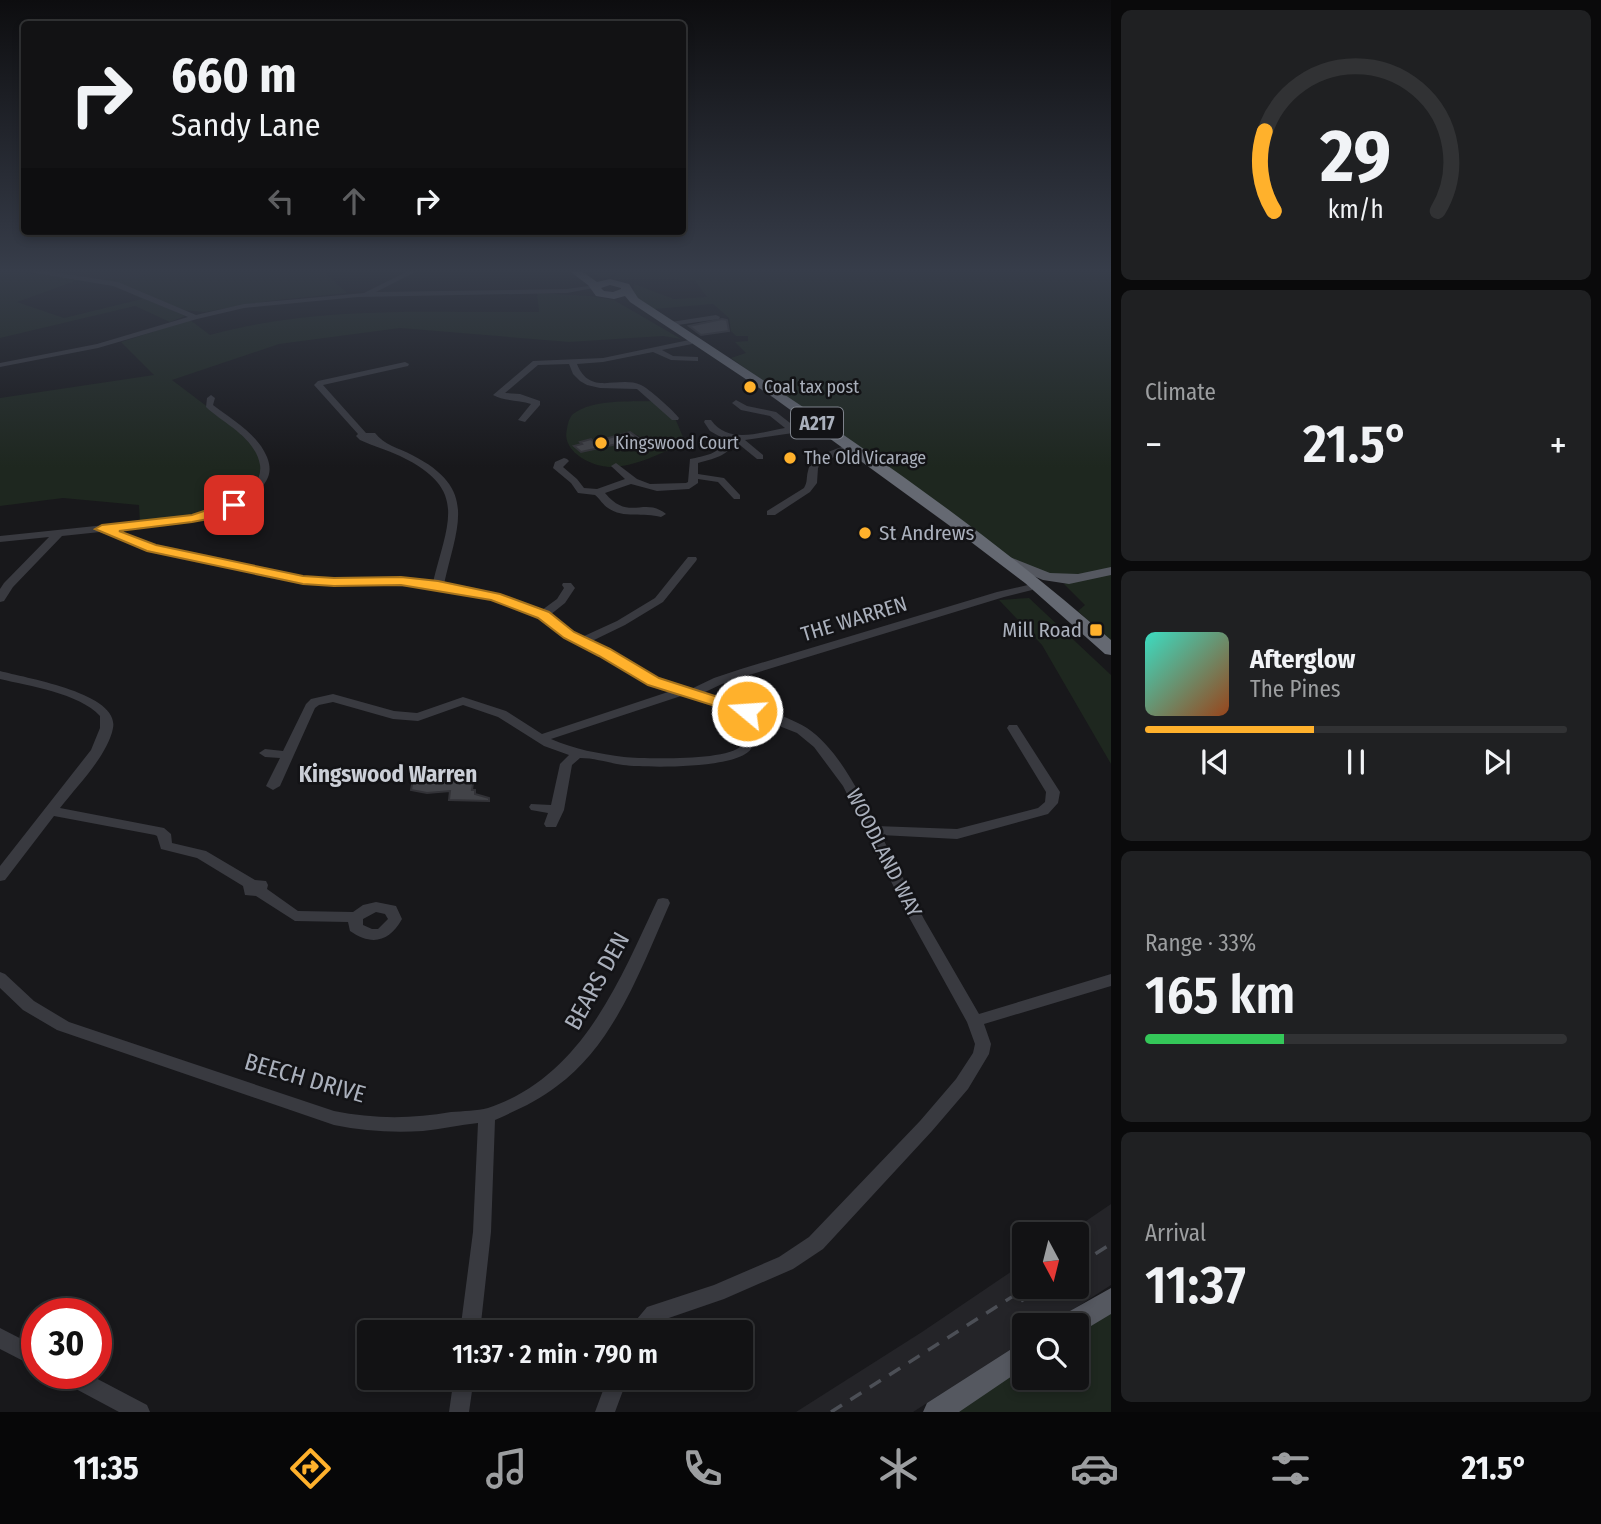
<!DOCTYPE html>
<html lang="en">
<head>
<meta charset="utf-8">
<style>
	:root { --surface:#121214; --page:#1f2022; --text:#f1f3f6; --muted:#9c9ea0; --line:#313234; --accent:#ffb12c }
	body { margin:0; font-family:"Fira Sans Condensed",sans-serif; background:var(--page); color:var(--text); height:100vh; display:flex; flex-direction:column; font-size:26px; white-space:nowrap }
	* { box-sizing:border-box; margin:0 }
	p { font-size:23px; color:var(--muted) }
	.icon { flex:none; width:38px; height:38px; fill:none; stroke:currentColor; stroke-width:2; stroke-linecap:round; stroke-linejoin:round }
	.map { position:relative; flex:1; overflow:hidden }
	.panel { display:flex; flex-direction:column; gap:10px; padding:10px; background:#0a0a0b; width:490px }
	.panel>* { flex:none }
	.top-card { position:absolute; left:21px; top:21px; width:665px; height:214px; border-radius:7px; box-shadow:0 4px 10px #0003,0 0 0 2px var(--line); background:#121214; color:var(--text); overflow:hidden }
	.needle { width:46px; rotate:173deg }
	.fabs { position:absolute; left:1012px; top:1222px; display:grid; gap:14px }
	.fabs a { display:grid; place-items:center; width:77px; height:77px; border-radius:7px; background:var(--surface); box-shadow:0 4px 10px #0003,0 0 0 2px var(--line); font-size:35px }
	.speed { position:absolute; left:21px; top:1298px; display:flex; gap:14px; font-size:35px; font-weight:700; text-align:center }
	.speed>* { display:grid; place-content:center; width:91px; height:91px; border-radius:50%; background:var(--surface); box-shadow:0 4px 10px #0003,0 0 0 2px var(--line); line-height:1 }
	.speed .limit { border:10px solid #d22; background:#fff; color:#111 }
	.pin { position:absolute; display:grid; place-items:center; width:60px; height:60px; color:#fff; margin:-30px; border-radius:14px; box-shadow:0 4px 10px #0006 }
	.me { position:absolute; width:77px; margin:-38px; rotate:288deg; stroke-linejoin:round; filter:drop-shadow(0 0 5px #0008) }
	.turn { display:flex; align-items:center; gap:24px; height:147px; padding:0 35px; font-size:32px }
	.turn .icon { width:91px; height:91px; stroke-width:2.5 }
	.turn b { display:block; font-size:49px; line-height:60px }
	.lanes { display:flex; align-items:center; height:66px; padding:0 35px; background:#0003; justify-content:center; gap:35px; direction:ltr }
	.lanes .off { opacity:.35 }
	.big { font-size:52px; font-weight:600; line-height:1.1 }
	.panel .card { flex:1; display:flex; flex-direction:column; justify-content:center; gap:10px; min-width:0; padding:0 24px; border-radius:10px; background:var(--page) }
	.panel .dial { align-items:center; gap:0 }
	.dial svg { height:182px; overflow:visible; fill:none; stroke:var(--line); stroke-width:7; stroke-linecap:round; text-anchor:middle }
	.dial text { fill:var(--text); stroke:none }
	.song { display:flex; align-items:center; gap:21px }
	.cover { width:84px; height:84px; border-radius:10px; background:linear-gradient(135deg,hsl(170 70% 55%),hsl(20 70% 35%)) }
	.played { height:7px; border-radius:4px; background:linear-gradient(90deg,var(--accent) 40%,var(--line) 40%) }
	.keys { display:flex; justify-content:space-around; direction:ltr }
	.heat { display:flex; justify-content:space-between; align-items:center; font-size:38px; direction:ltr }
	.charge { height:10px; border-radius:5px; background:linear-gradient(90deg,#34c759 33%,var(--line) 0) }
	.trip { position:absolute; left:357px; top:1320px; width:396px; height:70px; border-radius:7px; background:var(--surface); box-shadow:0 4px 10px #0003,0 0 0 2px var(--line); font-weight:600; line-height:70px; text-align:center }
	.menu { display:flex; height:112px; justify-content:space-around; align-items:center; background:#070708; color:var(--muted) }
	.menu .icon { width:49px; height:49px }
	.menu .active { color:var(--accent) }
	.menu b { font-size:32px; color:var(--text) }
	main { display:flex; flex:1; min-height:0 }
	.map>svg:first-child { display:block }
	.built { fill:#242428 }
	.green { fill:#1e271f; fill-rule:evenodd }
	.building { fill:#424348; stroke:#323237; stroke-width:2 }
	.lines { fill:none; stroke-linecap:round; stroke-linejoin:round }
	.minor { fill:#393a40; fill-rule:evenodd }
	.major { fill:#555860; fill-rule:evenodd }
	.highway { fill:#656972; fill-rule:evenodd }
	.rail { stroke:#4c4f56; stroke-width:3.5; stroke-dasharray:13 10; stroke-linecap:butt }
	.route { fill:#ffb12c; stroke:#a6731d; stroke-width:2 }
	.poi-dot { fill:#ffb12c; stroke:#131316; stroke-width:2.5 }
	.labels { text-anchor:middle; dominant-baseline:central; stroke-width:5; stroke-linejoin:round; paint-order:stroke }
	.far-poi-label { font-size:18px; fill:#aab0bc; stroke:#131316; text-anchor:start }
	.shield { fill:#131316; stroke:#7d818a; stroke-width:2 }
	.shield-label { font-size:19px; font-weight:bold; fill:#aab0bc }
	.poi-label { font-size:21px; fill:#aab0bc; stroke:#131316; text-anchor:start }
	.street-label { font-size:21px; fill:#aab0bc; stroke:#131316 }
	.neighbourhood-label { font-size:23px; font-weight:bold; fill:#cbcfd7; stroke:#131316 }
	.near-street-label { font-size:24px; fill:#aab0bc; stroke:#131316 }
</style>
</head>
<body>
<main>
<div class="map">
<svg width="1111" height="1412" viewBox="0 0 1111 1412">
	<rect width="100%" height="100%" fill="#18181b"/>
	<path class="built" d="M40 270H173L124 284Z
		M1111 1204V1285L1049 1325H1024V1341L913 1412H796L922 1332 1024 1263V1286H1076V1234H1067Z"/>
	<path class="green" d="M0 270 81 279 17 302 64 318 142 299 103 279 127 280 166 270H248L246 272 322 270 347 293 268 301 205 312 170 309 185 316 170 322 135 306 0 338Z
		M588 270H1111V642L1078 611 1085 605 1064 584 1081 577 1043 573 1013 560 731 358 746 353 735 342 748 341V336H736L731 331 729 318 713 304 654 309 633 297 634 284 674 299 707 297 695 281 672 279H613L618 272 604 279Z
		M537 293 590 296 614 300 681 339 663 336 569 342 400 328 279 344 172 380 250 439 264 462 253 491 222 511 140 524 139 505 63 498 0 506V398L154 375 121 342 190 320 210 335C318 305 428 313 539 312Z
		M652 401 675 418 685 442C662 453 635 467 609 467 590 466 561 451 567 429 568 423 569 418 573 414 593 399 629 402 652 401ZM630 432 639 436 646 445 621 451 615 445 581 452 575 446 582 444 580 442 591 439 594 442Z
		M1029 598 1111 675V764L1042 645 999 600Z
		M1111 1313V1412H936L1024 1353V1377H1076V1328Z"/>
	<path class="building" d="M722 319 727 320 729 331 701 335 689 326Z
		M630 432 640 439 581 452 574 446 582 444 580 442 591 439 594 442Z
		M415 769 439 772 438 777 474 776 472 790H475V794L489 798V801L449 800 450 791 427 793 411 790Z"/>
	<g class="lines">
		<path class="minor" d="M26 270H40L118 282 196 315 244 304 364 293 410 270H419L376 292 567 289 595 285 599 287 567 293 358 297 244 308 197 319 98 348 0 367V363L97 344 188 317 113 286 29 272Z
			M716 315 720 317 719 319 671 326 667 324 671 322Z
			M689 340H692V344L662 350 673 356 698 357V361L671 360 653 352 603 362 577 364C590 397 618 375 641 385 647 387 675 412 679 418L678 420H672L637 389 600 388 587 385 580 381 573 374 569 364 538 365 505 393 520 394 540 401V405L525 422 518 420 531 404C519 400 503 401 493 395L533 361 603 358Z
			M405 362 409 364 408 366 323 385 366 433H375C384 445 399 448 412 455 479 489 457 525 444 584L499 595 542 610 557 599 564 588 562 585 563 583H571L575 588 565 603 550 615 573 633 582 637 617 621 655 598 688 557H696L697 559 696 561 663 602 625 625 592 641 609 650 658 679 691 689 714 678 741 669 997 592 1028 585 1033 588 1032 590 1004 597 749 675 722 684 703 693C733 702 781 711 807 728 838 749 859 792 876 826L957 829 1038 808 1045 802 1046 792 1007 728 1009 725H1017L1060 792 1058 803 1048 814 957 839 881 835 924 919 979 1014 1111 974V986L984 1024 991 1044 989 1054 968 1089 932 1131 823 1249 793 1269 724 1299 660 1321 652 1332H629L632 1325 647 1307 714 1285 779 1257 809 1237 920 1121 956 1079 973 1053 975 1044 967 1022 910 919 843 786 814 747 797 733 759 718C758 728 758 741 751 749 737 769 648 768 623 765 609 763 595 758 580 758L572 765 564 810 556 827H546L544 824 548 813 531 810 529 807 531 804 551 805 560 764 569 755 544 746 498 717 463 705 418 721 393 719 333 702 319 705 315 708 280 786 273 790 266 786 280 758 265 757 259 753 265 749 283 751 306 704 311 699 333 694 394 711 417 713 463 697 506 711 542 734 671 691 650 685 601 654 577 644 539 617 517 607 493 600 426 587 303 583 151 551 100 532 62 536 13 587 4 601 0 602V589L4 583 49 537 0 542V536C45 531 89 527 134 522 158 519 185 519 208 512 227 506 264 489 260 465 255 437 224 424 206 407L207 398 211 395 215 398 213 405C232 420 257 433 267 457 273 472 268 481 258 491 221 527 163 525 114 530L158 546 303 577 433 582C448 521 469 489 400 456 387 450 373 446 360 440L356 436 358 434 314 385 318 381ZM684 695 748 714C746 723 747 738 741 746 728 761 644 759 624 757 600 754 573 749 551 739Z
			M736 400 747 406 776 412 794 426 807 421 811 424 793 433 745 440 763 455V459H757L735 441C729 456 712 459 698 463V474L724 478 740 495V499H734L718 482 698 479V483L689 489 657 491 631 484 605 493C629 522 644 496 666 514L661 517C644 512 623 519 608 508 603 505 600 499 595 495L578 493 571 483 553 468 555 462 564 458 567 459 569 461 563 467 577 479 584 488 597 489 625 479 611 466 616 463 637 479 650 484 686 483 688 482 690 459C704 456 720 454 726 440L710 431 704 422 705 420H711C729 445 760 432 785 428L770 416 741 410 732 403Z
			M842 447 845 448V452L821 463 818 468 817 483 810 492 775 515H767V511L804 488C808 481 806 478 808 471 811 457 830 451 842 447Z
			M0 671C25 678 120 693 113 728 108 755 77 786 60 808L164 828 171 834 172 843 206 851 255 880 266 881 268 885 267 889 298 911 353 912 363 905 376 902 396 906 402 919C389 942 372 946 350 931L348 922 295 921 256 896 245 895 243 886 197 858 161 849 157 836 155 835 54 816 5 880 0 881V866L91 750 100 728V716C79 693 29 686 0 679ZM376 912 385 914 388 919 378 929H372L363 925V919Z
			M663 898 668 899 670 903C642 966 615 1044 557 1086 538 1101 517 1110 495 1120L491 1232 480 1332H460L473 1232 478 1123C460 1125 441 1129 423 1131 393 1133 363 1131 334 1125L57 1030 23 1010 0 988V972L5 974 34 1001 69 1022 334 1111C373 1119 412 1119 451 1112 463 1111 477 1111 488 1108 581 1077 618 984 656 903L658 899Z
			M0 1328 37 1347V1368L0 1349Z
			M58 1374H88L147 1405 150 1412H119L61 1381Z
			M454 1377H474L469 1412H449Z
			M608 1377H628L615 1412H595Z"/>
		<path class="major" d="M1007 556 1050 573 1078 574 1111 567V575L1069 584 1043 580 1002 563 1000 560Z
			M1111 1288V1314L1076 1335V1325H1058L1061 1316Z
			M1024 1341V1368L959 1412H923L927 1403Z"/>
		<path class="highway" d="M568 270H580L597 282 610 279 629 284 638 298C801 404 965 512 1111 640V655L1105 654 1025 583 950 526 774 398 630 302 625 296 614 299 596 296 588 285ZM610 285 621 288V289L613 292 604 291 601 288Z"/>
		<path class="rail" d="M1076 1266 1111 1244
			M1021 1301 1045 1286
			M831 1412 1029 1286"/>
	</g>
	<linearGradient id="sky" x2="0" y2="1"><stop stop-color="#0d0d0f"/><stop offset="0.58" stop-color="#373d4a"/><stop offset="1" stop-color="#373d4a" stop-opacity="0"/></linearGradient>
	<rect width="1111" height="467" fill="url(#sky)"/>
	<path class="route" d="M234 501 241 505 239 508 219 517 192 522 119 531 156 545 303 576 334 578 401 577 438 581 500 594 549 612 574 632 610 649 659 678 752 708 755 711 747 716 648 685 599 656 564 638 538 618 491 600 401 585 334 586 303 584 147 551 95 529 102 525 192 515Z"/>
	<g class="poi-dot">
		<circle cx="750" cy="387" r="7"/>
		<circle cx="601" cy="443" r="7"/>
		<circle cx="790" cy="458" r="7"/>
		<circle cx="865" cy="533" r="7"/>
		<rect x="1089" y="623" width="14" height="14" rx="3.5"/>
	</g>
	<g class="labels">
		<g class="far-poi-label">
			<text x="764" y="387">Coal tax post</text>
			<text x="615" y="443">Kingswood Court</text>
			<text x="804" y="458">The Old Vicarage</text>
		</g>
		<rect class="shield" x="791" y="407.5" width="52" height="31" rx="5"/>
		<g class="shield-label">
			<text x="817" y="423">A217</text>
		</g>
		<g class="poi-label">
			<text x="879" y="533">St Andrews</text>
			<text x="1082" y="630" text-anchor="end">Mill Road</text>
		</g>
		<g class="street-label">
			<text transform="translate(854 619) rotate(-17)">THE WARREN</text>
			<text transform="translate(884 853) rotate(63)">WOODLAND WAY</text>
		</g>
		<g class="neighbourhood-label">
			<text x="388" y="774">Kingswood Warren</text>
		</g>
		<g class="near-street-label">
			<text transform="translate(597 981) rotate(-61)">BEARS DEN</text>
			<text transform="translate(305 1078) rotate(16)">BEECH DRIVE</text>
		</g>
	</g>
</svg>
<div class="fabs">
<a><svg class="needle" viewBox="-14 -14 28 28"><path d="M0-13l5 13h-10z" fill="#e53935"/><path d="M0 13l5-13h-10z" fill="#9c9ea0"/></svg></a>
<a><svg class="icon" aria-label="search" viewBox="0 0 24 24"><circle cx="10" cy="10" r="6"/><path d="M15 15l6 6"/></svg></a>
</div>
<div class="speed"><div class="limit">30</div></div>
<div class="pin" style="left:234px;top:505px;background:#d93025"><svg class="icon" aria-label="arrive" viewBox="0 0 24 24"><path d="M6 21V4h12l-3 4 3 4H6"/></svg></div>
<svg class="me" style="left:747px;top:711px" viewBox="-20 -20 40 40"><circle r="17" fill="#ffb12c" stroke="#fff" stroke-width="3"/><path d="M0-11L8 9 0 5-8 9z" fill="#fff"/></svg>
<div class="trip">11:37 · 2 min · 790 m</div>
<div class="top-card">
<div class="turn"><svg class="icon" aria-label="right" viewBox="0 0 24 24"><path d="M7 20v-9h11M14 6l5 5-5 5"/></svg><div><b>660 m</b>Sandy Lane</div></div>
<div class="lanes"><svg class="icon off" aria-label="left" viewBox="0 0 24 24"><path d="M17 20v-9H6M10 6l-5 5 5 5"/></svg><svg class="icon off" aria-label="ahead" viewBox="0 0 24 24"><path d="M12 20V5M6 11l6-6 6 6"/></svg><svg class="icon" aria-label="right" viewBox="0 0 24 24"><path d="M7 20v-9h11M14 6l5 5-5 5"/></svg></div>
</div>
</div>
<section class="panel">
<div class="card dial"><svg viewBox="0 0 100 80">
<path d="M14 69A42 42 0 1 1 86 69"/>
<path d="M14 69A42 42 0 0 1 10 34" stroke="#ffb12c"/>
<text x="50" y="56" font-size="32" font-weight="700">29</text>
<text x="50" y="72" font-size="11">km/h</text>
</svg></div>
<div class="card"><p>Climate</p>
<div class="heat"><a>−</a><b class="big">21.5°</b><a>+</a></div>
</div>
<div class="card">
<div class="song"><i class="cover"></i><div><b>Afterglow</b><p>The Pines</p></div></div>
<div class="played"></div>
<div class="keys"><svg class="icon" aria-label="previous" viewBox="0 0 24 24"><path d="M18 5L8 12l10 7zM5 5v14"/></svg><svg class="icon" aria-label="pause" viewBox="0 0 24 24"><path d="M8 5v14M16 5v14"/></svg><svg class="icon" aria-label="next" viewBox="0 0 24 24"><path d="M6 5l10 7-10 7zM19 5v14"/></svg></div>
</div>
<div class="card"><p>Range · 33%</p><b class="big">165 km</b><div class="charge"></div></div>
<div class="card"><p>Arrival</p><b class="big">11:37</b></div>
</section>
</main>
<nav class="menu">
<b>11:35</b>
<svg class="icon active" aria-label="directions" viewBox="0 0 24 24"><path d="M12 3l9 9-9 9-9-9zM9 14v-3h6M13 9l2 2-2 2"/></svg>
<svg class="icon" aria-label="music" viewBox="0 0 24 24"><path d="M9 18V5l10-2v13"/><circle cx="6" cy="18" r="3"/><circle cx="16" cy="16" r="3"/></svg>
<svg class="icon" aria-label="phone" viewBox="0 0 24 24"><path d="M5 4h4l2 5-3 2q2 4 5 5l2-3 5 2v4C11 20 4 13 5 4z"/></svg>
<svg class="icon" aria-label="climate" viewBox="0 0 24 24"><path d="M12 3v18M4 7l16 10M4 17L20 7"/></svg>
<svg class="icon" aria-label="car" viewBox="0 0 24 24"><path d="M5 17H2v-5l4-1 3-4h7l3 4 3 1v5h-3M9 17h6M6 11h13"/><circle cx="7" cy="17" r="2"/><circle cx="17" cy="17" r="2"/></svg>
<svg class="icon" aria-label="filters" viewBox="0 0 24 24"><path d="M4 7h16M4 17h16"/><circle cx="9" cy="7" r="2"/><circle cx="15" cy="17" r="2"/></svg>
<b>21.5°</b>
</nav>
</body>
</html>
